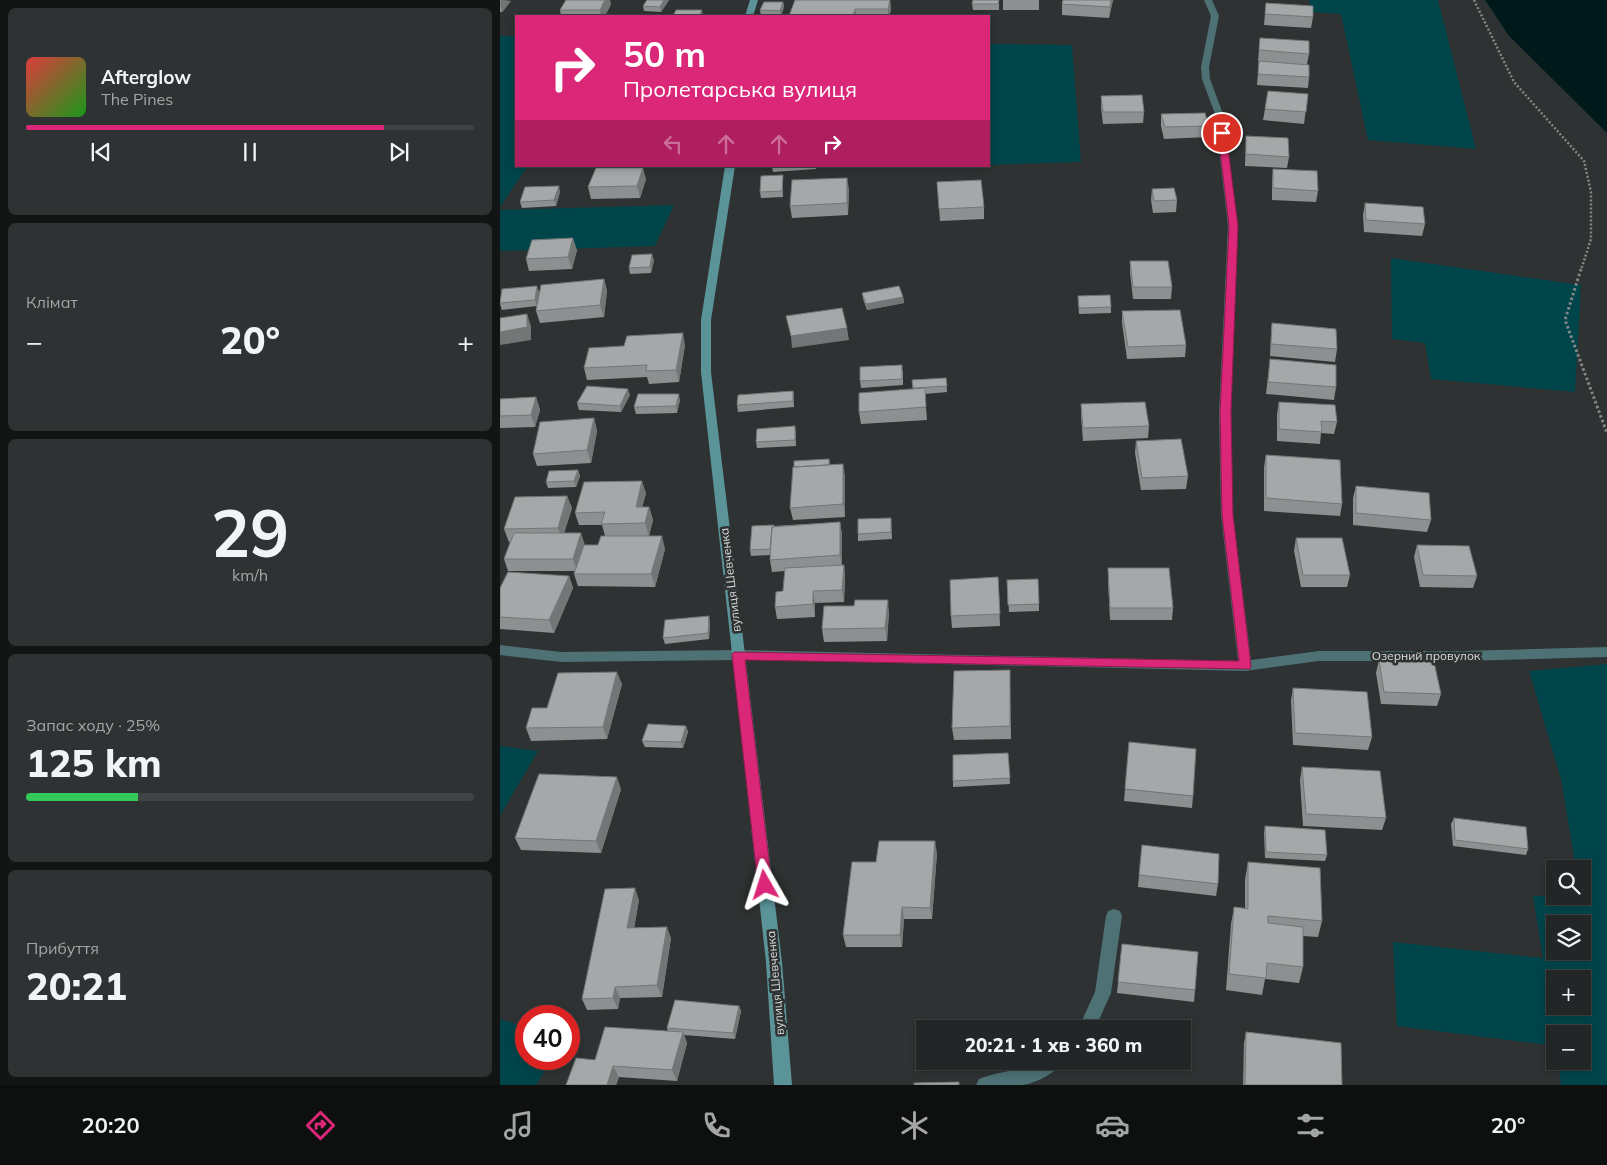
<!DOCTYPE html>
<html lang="uk">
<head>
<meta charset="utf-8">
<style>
	:root { --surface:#232626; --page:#2f3232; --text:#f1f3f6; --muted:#a3a5a7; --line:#404343; --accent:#db2777 }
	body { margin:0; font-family:Mulish,sans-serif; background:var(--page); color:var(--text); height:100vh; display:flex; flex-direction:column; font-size:19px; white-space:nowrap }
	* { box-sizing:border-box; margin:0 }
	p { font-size:16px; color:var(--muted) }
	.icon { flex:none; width:28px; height:28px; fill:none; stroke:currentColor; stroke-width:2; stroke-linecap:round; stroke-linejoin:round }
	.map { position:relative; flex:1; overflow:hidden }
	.panel { display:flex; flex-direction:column; gap:8px; padding:8px; background:#131515; width:500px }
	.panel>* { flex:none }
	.banner { position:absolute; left:15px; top:15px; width:475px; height:152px; border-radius:0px; box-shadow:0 2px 8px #0003,0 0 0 1px var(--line); background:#db2777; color:#fff; overflow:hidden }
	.buttons { position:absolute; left:1046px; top:860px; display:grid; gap:10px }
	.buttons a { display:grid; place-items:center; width:45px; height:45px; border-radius:0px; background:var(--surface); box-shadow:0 2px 8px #0003,0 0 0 1px var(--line); font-size:25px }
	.speed { position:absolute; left:15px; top:1005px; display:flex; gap:10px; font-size:25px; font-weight:700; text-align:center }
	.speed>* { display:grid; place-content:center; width:65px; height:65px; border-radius:50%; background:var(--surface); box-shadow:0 2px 8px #0003,0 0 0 1px var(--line); line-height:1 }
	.speed .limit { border:8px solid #d22; background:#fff; color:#111 }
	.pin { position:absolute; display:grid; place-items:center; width:42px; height:42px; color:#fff; margin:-21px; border:2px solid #fff; border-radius:50%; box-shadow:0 1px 5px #0007 }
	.me { position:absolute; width:55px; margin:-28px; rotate:354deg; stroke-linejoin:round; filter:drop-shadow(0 0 4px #0008) }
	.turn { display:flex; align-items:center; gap:18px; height:105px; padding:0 25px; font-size:22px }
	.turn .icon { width:65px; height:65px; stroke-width:2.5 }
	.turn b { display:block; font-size:35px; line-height:42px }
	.lanes { display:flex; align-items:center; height:48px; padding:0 25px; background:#0003; justify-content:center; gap:25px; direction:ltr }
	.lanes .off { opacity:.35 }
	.big { font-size:38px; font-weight:800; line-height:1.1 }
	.panel .widget { flex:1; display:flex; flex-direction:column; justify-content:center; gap:8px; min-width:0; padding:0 18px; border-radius:8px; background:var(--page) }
	.panel .dial { align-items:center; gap:0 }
	.dial b { font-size:65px; line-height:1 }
	.song { display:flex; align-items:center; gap:15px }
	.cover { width:60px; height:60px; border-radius:8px; background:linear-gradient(135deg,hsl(0 70% 55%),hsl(120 70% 35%)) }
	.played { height:5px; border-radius:2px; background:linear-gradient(90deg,var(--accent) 80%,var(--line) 80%) }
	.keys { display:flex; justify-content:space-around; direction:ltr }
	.heat { display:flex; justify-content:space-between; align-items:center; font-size:28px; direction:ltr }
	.charge { height:8px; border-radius:4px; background:linear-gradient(90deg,#34c759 25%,var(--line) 0) }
	.trip { position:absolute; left:416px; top:1020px; width:275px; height:50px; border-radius:0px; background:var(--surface); box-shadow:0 2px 8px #0003,0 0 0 1px var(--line); font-weight:800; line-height:50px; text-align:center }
	.tabs { display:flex; height:80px; justify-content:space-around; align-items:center; background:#0e0f0f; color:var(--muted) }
	.tabs .icon { width:35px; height:35px }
	.tabs .current { color:var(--accent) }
	.tabs b { font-size:22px; color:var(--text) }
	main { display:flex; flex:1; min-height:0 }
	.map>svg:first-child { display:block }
	.green { fill:#00454a; fill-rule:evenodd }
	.water { fill:#001a1c }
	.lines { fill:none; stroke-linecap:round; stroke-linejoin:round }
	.path-far1 { stroke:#858787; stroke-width:2.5; stroke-dasharray:2 2; stroke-linecap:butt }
	.path { stroke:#858787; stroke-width:3; stroke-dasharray:2.5 2.5; stroke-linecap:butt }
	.lane { fill:#4d7174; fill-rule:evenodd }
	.street { fill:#4d7174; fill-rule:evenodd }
	.secondary { fill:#5a9499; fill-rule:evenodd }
	.wall { fill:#8d9091 }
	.shaded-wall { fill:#737676 }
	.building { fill:#a4a8a9; stroke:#737676 }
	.route { fill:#db2777; stroke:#8e194d }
	.labels { text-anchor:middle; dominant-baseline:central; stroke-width:5; stroke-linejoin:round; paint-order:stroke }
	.street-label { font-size:12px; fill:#dbdddd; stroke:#2f3232 }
</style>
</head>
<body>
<main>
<section class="panel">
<div class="widget">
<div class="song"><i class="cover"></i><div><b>Afterglow</b><p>The Pines</p></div></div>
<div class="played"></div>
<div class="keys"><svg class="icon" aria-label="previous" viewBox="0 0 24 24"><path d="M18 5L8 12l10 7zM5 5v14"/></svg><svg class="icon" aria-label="pause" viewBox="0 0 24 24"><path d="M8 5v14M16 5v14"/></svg><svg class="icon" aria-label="next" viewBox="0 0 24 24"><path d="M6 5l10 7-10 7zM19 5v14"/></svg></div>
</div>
<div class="widget"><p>Клімат</p>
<div class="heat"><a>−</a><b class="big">20°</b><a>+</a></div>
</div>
<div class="widget dial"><b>29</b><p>km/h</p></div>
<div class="widget"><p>Запас ходу · 25%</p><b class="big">125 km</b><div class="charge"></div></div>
<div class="widget"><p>Прибуття</p><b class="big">20:21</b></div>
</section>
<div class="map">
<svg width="1107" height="1085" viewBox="0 0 1107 1085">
	<rect width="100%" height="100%" fill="#2f3232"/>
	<path class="green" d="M809 0H938L976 149 868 140 841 14 811 12Z
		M0 36H16V166H64L27 167 0 207Z
		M489 44 572 45 581 162 489 165Z
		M174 205 155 246 0 251V210Z
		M891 258 1081 285 1075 392 931 379 925 343 892 339Z
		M1107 664V1085H1061L1058 1061H1082V1034H1055V1046L897 1026 893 942 1043 958 1033 896H1082V869H1076L1061 779 1029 671ZM1055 924H1082V951H1055ZM1055 979H1082V1006H1055Z
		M0 746 38 751 0 816Z
		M0 1019 26 1027V1059H52L36 1085H0Z"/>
	<path class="water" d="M985 0H1107V133L1009 36Z"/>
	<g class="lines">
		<path class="path-far1" d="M974 0 1014 82 1084 161 1091 192V239L1081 270"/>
		<path class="path" d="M1081 269 1065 320 1107 433"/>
		<path class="lane" d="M0 645 61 652 239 650 244 651 246 655 244 659 239 660 61 662 0 655Z
			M614 909 620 911 622 916 611 993 595 1029H578L595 992 606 916 608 911Z
			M539 1061H562C557 1073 536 1083 523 1085 509 1085 491 1085 476 1085L479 1079C498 1071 520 1072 539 1061Z"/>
		<path class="street" d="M704 0H712L719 16 709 67 710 79 723 114 738 226 731 413 733 515 751 660 819 651H962L1107 647V657L962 661H819L745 671 234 659 232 655 234 651 239 650 738 661 721 515 719 413 728 226 715 114 702 79 701 67 711 16Z"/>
		<path class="secondary" d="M250 0H258L253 16H245Z
			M225 166H235L211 320V372L282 962 292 1085H274L266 962 201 372V320Z"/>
	</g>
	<path class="wall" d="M0 0 11 1 2 12H0Z
		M147 0H169L161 12 144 11 143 6Z
		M390 0 391 10 389 16H289Z
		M499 0V10H473L472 4Z
		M503 0H539V10H503Z
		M563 0H613L609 18 562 15V4Z
		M283 2 284 7 281 16H261L260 10Z
		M766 3 813 17 811 28 764 25Z
		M111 4 105 16H61L60 10Z
		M760 38 809 54 807 64 809 77 808 88 757 85 759 61H758Z
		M808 94 804 124 763 120 765 109Z
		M601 96 644 112 643 123 603 124 601 107Z
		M661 114 709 126 708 137 664 139 661 126Z
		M746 136 789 157 787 168 745 166Z
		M272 166H316V169L273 172Z
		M773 169 818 191 816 202 772 200V181Z
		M283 175V197L261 198 260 192Z
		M146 179 140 198 91 199 88 187Z
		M437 182 484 207V219L440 221Z
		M349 189 348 215 292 218 290 206Z
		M652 189 677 200 676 212 653 213 651 200Z
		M60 192 56 206 22 208 20 202Z
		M865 203 925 224 922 236 864 232 863 215Z
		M77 250 72 269 29 271 26 259Z
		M154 260 151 273 130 274 129 268Z
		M630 261 672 287 671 299H633L630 273Z
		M104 279 107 291 104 317 40 323 36 311 37 306 2 310 0 304V302L37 286 39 293Z
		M362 293 403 297 404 303 367 310 363 299Z
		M578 296 611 307V313L579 314Z
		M622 311 686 345 685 357 627 359 622 323Z
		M772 323 837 349 835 362 770 356 771 335Z
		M185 345 179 382 149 384 147 377 87 380 84 368Z
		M770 359 836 387 834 400 766 394Z
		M403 371V385L361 388 360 381Z
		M446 378 447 392 425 394 427 420 361 424 359 412 413 389 412 380Z
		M293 391 294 397V407L238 412 237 405Z
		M130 395 121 412 79 410 77 403Z
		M36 397 40 410 35 427 0 428V399Z
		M180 400 177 413 136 414 134 407Z
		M779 402 837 422 834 434 821 433 820 444 777 441V414Z
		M581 404 649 426 648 438 583 441 581 416Z
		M94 418 97 431 91 463 37 466 33 454Z
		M296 433V446L257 448 256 442Z
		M636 441 688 476 686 489 641 490 635 453Z
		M766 455 842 504 840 516 764 511V467Z
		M329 459 330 465 345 476V517L293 520 290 508Z
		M78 470 80 476 76 487 48 488 46 482Z
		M856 486 931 520 927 532 853 525V498Z
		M146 493 142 507H149L153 520 149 536H128L165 549 155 587 78 586 74 574 75 571H8L4 559 10 542H9L4 529 67 496 72 508 64 533 85 545H98L105 536 102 525H79L75 513Z
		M391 518 392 539 358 541V534Z
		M340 522 342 535V565H344L345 578 344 602 315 603V617L277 619 275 607 283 591 285 571 272 572 270 560V555L251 556 250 550 274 526Z
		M796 538 850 575 847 587H801L794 551Z
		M917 545 977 576 973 588 920 587 914 557Z
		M608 568 673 608 672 620H610L608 581Z
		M69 576 73 588 54 633 0 629V588Z
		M498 577 500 626 452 628 451 616Z
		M507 580 539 604V611L509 612Z
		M354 606 389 612 387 641 324 642 322 629Z
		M210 622 209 639 165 644 163 638Z
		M879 660 941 694 937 706 881 704 876 673Z
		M510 682 511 739 454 740 452 728Z
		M122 684 107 739 31 741 26 728 47 708Z
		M793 688 872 737 868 750 793 745 791 700Z
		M186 726 188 732 183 748 145 747 142 741Z
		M508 753 510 784 453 787V781Z
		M802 767 886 818 882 830 803 826 800 780Z
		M121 789 101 853 21 850 15 838Z
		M625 789 693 796 692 808 624 801Z
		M954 818 1028 849 1026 855 953 846 951 824Z
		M765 826 827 855 825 861 765 858 764 833Z
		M437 853 432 919H404L402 947H346L343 935 376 862Z
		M748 862 822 921 818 937 803 936V967L799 983 765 979 762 995 726 990 731 924 734 907 745 908V880Z
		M639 875 718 884 716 896 638 887Z
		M139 900 134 928 171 938 162 997 120 998 118 1009 87 1010 82 999Z
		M622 944 695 990 694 1002 617 993Z
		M239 1006 241 1011 235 1039 184 1035 187 1043 177 1081 119 1077 116 1085H66L168 1031 167 1028Z
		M746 1032 842 1085H743L744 1043Z"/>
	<path class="shaded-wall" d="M1 0 11 1 2 12 0 4Z
		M105 0H110L111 4 105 16H101L100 10Z
		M164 0H169L161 12 160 7Z
		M390 0 391 10 389 16H388V9Z
		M611 0H613L609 18 610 7Z
		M283 2 284 7 281 16 280 11Z
		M355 9 356 16H353Z
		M202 10 203 16H199Z
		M143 168 146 179 140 198 137 186Z
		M283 175V197L282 191Z
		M347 178 349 189 348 215 347 203Z
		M59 186 60 192 56 206 54 200Z
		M73 238 77 250 72 269 68 257Z
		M152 254 154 260 151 273 150 267Z
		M104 279 107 291 104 317 100 305Z
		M37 286 39 293 37 306 35 300Z
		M403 297 404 303 367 310 366 304Z
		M27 314 31 326V340L0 345V332Z
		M347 328 349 340 292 348 291 336Z
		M183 333 185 345 179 382 176 370Z
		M128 389 130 395 121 412 120 406Z
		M293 391 294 397V407L293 401Z
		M179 394 180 400 177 413 176 406Z
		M36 397 40 410 35 427 31 415Z
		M94 418 97 431 91 463 87 450Z
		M295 426 296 433V446L295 440Z
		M343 464 345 476V517L343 504Z
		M78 470 80 476 76 487 74 481Z
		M142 481 146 493 139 520 136 507Z
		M67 496 72 508 62 540 58 528Z
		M149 507 153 520 149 536 145 523Z
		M340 522 342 535V568L340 555Z
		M81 533 85 545 77 571 73 559Z
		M162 536 165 549 155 587 151 574Z
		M344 565 345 578 344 602 342 590Z
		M69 576 73 588 54 633 49 620Z
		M313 591 315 603V617L313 604Z
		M388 600 389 612 387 641 385 628Z
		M209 616 210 622 209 639 208 633Z
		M117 672 122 684 107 739 103 727Z
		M186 726 188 732 183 748 181 742Z
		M117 777 121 789 101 853 96 841Z
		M435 841 437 853 432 919 430 908Z
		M135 888 139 900 132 940 127 928Z
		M402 907 404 919 402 947 400 935Z
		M167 927 171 938 162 997 157 985Z
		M115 987 120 998 118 1009 113 998Z
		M239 1006 241 1011 235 1039 233 1033Z
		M183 1032 187 1043 177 1081 172 1070Z
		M113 1066 119 1077 116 1085H107Z"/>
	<path class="building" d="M66 0H105L100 10H60Z
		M147 0H164L160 7 143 6Z
		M295 0H390L388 9H355L353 16H289Z
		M473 0H499L498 4H472Z
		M563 0H611L610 7 562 4Z
		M264 2H283L280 11 260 10Z
		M766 3 813 6V17L765 14Z
		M176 10H202L199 16H173Z
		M760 38 809 41V54L759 50Z
		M759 61 809 65V77L758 74Z
		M768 91 808 94 806 112 765 109Z
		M642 95 644 112H603L601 96Z
		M705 113 709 126 665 127 661 114Z
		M746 136 788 138 789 157 746 154Z
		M96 168H143L137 186 88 187Z
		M773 169 817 171 818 191 773 188Z
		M283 175 282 191 260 192 261 176Z
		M347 178V203L290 206 292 180Z
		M481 180 484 207 439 209 437 182Z
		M59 186 54 200 20 202 25 187Z
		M674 188 677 200 654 201 652 189Z
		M865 203 923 207 925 224 866 220Z
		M73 238 68 257 26 259 32 240Z
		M152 254 150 267 129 268 132 255Z
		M630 261H668L672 287H633Z
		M104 279 100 305 36 311 41 285Z
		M37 286 35 300 0 303 2 289Z
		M399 286 403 297 366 304 362 293Z
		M610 295 611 307 579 308 578 296Z
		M342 308 347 328 291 336 286 316Z
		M680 310 686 345 628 347 622 311Z
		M27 314V327L0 332V318Z
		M772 323 836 329 837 349 771 344Z
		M183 333 176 370 146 371 147 365 84 368 89 348 124 346 127 336Z
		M770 359 836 365V387L768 382Z
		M402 365V379L360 381V367Z
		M446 378 447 386 413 388 412 380Z
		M87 386 128 389 120 406 77 403Z
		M425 388 426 407 359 412V393Z
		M293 391V401L237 405 238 395Z
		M138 394H179L176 406 134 407Z
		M36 397 31 415 0 416V399Z
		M645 402 649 426 583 428 581 404Z
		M779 402 835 405 837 422 821 421 822 432 779 429Z
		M94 418 87 450 33 454 40 422Z
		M295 426V440L256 442 257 429Z
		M681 439 688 476 642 478 636 441Z
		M766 455 840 460 842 504 766 498Z
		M329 459V465L294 467V461Z
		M343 464V504L290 508 293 467Z
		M78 470 74 481 46 482 49 471Z
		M142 481 136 507H149L145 523 101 524 105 512 75 513 84 482Z
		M856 486 929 493 931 520 856 513Z
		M67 496 58 528 4 529 15 497Z
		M391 518V532L358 534V519Z
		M340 522V555L270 560 272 527Z
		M274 525V526L272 527 270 549 250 550 252 526Z
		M14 533H81L73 559H4Z
		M101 536H162L151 574H74L84 545H98Z
		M796 538H842L850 575H803Z
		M917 545 969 546 977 576 923 575Z
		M344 565 342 590 313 591V604L275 607 276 592 283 591 285 568Z
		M608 568H669L673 608H610Z
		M8 572 69 576 49 620 0 617V588Z
		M498 577 500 614 451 616 450 580Z
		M538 579 539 604 508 605 507 580Z
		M355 600H388L385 628 322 629 324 606H354Z
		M209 616 208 633 163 638 165 620Z
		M879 660 934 662 941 694 884 692Z
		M510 670V726L452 728 454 671Z
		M117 672 103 727 26 728 32 708H47L58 673Z
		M793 688 867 692 872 737 795 733Z
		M148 724 186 726 181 742 142 741Z
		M629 742 696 749 693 796 625 789Z
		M508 753 510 778 453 781V755Z
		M802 767 880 771 886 818 806 814Z
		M39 774 117 777 96 841 15 838Z
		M954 818 1026 827 1028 849 955 840Z
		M765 826 825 830 827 855 766 852Z
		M379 841H435L430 908 402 907 400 935H343L352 862H376Z
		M642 845 719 854 718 884 639 875Z
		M748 862 820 868 822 921 768 916V923L803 927V967L767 963 766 978 729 974 734 907 748 909Z
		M135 888 127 928 167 927 157 985 115 987 113 998 82 999 105 889Z
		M622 944 698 952 695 990 618 982Z
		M175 1000 239 1006 233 1033 167 1028Z
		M105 1027 183 1032 172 1070 113 1066 107 1085H66L76 1058 95 1060Z
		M746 1032 841 1043 842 1085H745Z
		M459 1082V1085H414V1083Z"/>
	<path class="route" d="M722 130 726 133 738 226 731 412 733 515 751 666 750 669 245 660 272 885 270 890 265 891 260 890 258 885 232 655 234 652 739 661 722 515 720 412 729 226 718 133Z"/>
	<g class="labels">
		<g class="street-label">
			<text transform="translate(230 580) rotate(-97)">вулиця Шевченка</text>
			<text x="926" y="655">Озерний провулок</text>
			<text transform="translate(275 983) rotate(-95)">вулиця Шевченка</text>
		</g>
	</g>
</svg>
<div class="buttons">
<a><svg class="icon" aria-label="search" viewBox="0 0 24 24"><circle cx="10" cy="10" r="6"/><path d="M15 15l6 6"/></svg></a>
<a><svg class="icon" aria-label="layers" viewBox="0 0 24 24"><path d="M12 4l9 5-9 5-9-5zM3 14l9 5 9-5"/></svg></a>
<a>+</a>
<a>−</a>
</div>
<div class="speed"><div class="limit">40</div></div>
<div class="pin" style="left:722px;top:133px;background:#d93025"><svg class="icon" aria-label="arrive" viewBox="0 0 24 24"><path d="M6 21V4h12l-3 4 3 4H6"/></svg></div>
<svg class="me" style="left:265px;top:885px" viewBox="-20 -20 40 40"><path d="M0-17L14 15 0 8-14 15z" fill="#db2777" stroke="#fff" stroke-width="4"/></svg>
<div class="trip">20:21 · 1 хв · 360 m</div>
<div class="banner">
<div class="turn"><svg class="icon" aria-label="right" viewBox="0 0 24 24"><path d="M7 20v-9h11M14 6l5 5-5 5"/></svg><div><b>50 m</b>Пролетарська вулиця</div></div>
<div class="lanes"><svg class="icon off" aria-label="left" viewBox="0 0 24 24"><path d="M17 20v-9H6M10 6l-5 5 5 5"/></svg><svg class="icon off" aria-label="ahead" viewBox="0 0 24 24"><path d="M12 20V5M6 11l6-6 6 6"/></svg><svg class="icon off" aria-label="ahead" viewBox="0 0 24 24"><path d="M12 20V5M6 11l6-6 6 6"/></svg><svg class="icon" aria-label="right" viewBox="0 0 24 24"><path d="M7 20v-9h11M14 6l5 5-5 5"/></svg></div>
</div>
</div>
</main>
<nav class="tabs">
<b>20:20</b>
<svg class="icon current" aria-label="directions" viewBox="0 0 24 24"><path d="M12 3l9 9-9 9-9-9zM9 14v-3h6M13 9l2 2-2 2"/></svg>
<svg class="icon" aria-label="music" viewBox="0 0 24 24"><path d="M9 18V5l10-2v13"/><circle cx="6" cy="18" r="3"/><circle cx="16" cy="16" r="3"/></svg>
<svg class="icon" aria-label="phone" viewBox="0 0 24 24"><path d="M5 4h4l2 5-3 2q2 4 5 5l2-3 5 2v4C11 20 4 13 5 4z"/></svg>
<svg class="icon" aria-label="climate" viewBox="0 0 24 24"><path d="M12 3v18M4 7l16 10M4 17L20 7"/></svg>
<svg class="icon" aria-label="car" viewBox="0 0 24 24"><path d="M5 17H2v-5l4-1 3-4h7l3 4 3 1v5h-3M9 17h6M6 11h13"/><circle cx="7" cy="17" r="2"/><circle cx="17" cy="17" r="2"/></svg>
<svg class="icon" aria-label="filters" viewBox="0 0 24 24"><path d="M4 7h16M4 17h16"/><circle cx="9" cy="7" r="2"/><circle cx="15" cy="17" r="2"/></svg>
<b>20°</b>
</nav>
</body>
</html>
